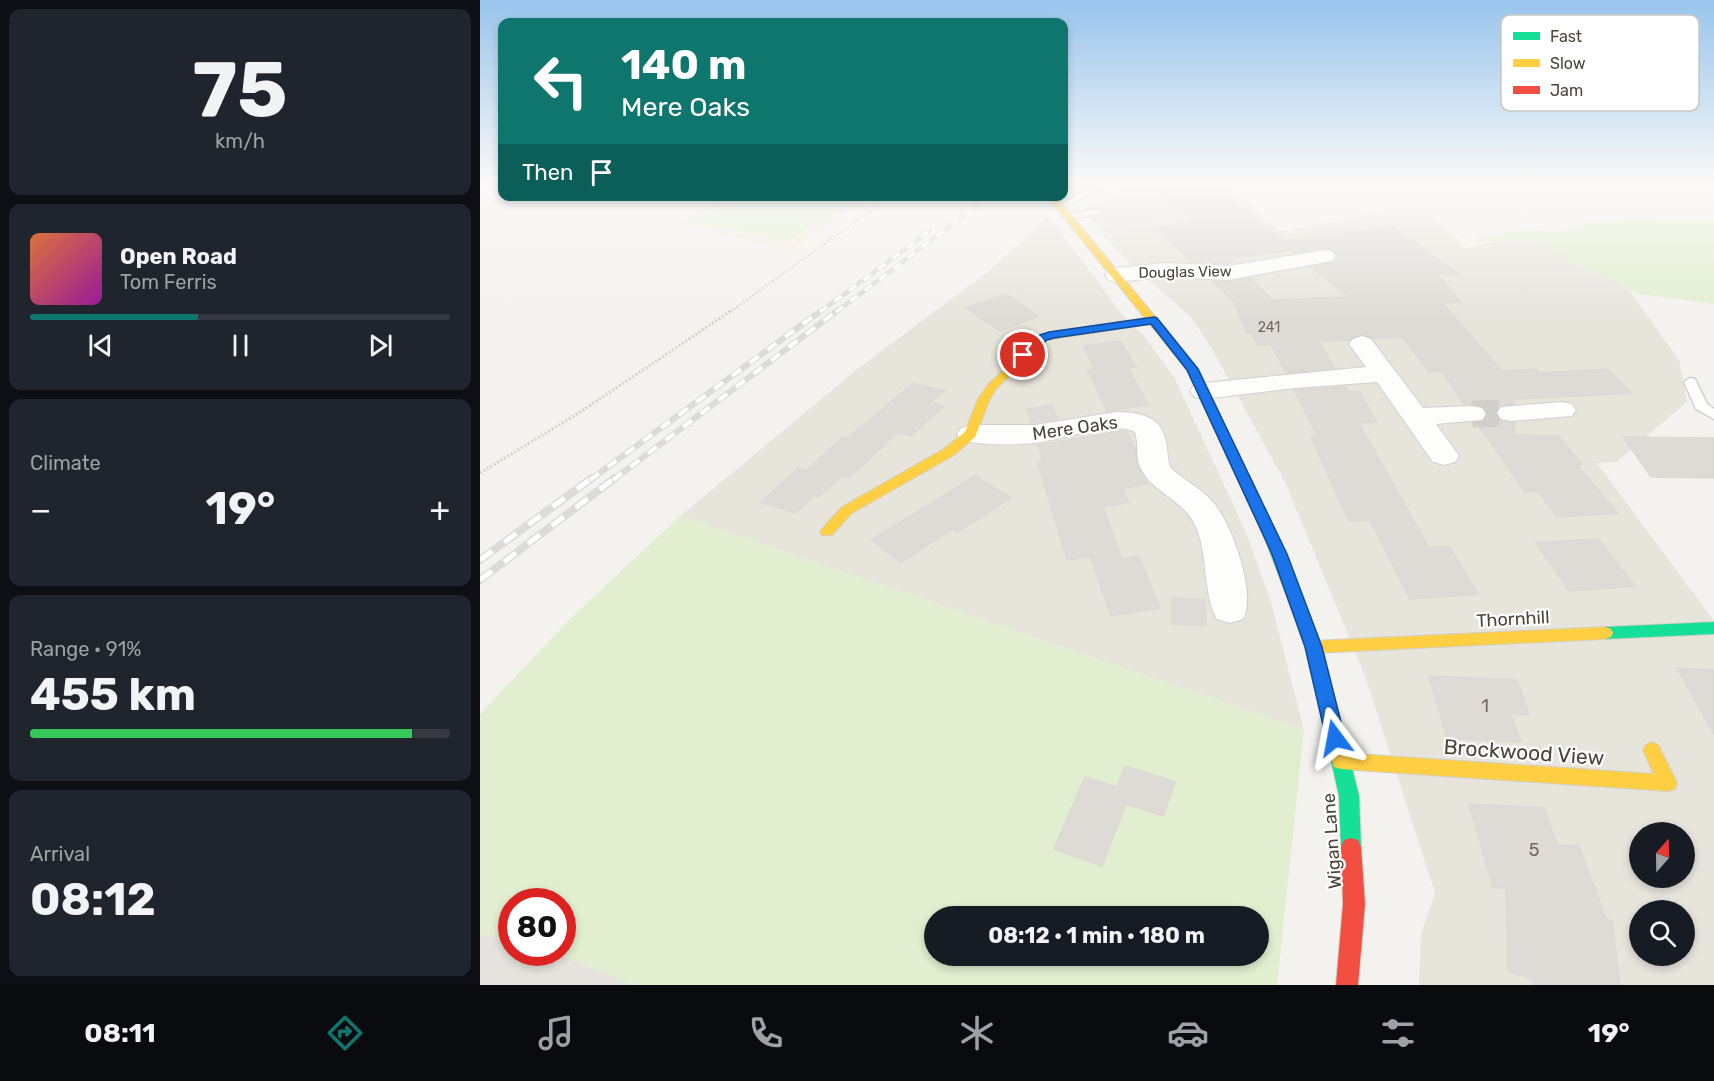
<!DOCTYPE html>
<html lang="en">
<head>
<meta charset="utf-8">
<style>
	:root { --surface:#171b24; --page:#20242c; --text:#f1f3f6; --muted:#9ea1a6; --line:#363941; --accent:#0f766e }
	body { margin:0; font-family:Rubik,sans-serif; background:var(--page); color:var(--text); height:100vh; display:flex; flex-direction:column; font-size:22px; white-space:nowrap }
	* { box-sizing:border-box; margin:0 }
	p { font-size:20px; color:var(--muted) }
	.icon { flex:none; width:33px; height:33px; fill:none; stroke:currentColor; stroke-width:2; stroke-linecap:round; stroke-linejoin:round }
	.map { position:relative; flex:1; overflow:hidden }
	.sheet { display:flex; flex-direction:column; gap:9px; padding:9px; background:#0d0f14; width:480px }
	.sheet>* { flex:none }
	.hud { position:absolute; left:18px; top:18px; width:570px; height:183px; border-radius:12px; box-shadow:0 3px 9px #0003; background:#0f766e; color:#fff; overflow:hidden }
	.needle { width:39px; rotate:20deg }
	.fabs { position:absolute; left:1149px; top:822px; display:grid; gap:12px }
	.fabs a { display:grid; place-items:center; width:66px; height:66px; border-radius:50%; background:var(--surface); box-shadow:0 3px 9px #0003; font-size:30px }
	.speed { position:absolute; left:18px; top:888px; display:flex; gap:12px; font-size:30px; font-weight:700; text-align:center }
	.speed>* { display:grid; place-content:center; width:78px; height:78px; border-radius:50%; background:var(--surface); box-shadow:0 3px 9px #0003; line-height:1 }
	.speed .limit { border:9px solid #d22; background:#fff; color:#111 }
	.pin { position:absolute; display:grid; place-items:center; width:51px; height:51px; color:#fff; margin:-26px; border:3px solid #fff; border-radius:50%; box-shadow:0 2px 6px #0007 }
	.me { position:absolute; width:66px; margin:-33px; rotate:347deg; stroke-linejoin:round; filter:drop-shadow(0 0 4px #0008) }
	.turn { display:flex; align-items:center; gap:21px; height:126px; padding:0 24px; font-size:27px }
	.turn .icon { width:78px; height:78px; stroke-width:2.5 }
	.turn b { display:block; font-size:42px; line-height:51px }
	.then { display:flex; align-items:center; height:57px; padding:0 24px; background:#0003; gap:12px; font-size:22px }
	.big { font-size:45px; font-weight:700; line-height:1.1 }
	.sheet .card { flex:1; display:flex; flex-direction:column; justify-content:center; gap:9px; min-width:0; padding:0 21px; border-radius:12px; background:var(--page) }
	.sheet .dial { align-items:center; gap:0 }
	.dial b { font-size:78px; line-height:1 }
	.song { display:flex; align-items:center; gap:18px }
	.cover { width:72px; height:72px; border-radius:9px; background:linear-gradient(135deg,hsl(20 70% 55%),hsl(300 70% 35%)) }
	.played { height:6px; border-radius:3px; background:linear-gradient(90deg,var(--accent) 40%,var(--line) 40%) }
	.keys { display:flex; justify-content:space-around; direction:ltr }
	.heat { display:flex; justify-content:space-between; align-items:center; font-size:33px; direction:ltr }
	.charge { height:9px; border-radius:4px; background:linear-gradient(90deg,#34c759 91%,var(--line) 0) }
	.trip { position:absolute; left:444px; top:906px; width:345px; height:60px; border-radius:30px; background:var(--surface); box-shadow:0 3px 9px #0003; font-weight:700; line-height:60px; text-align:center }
	.menu { display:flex; height:96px; justify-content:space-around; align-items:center; background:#090b0e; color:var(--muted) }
	.menu .icon { width:42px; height:42px }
	.menu .active { color:var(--accent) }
	.menu b { font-size:27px; color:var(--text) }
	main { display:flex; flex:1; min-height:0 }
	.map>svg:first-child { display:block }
	.residential { fill:#e7e4dc; fill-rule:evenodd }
	.commercial { fill:#f3ebdf }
	.industrial { fill:#e6e2de }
	.green { fill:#e1eecf; fill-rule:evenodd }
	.parking { fill:#e6e3df }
	.building { fill:#dedbd6; stroke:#dcd9d4; stroke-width:1.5 }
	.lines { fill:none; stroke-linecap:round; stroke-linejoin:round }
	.street-tunnel { stroke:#d2cfca; stroke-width:27; stroke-dasharray:27 14; stroke-linecap:butt }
	.lane-casing { stroke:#d2d0cb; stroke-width:3 }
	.street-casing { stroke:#d2d0cb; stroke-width:2 }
	.fast-casing { stroke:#d3cfc5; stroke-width:2 }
	.slow-casing { stroke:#d3cfc5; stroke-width:2 }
	.jam-casing { stroke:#d3cfc5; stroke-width:2 }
	.path-far1 { stroke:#d3d2cc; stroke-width:2; stroke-dasharray:2 2; stroke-linecap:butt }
	.path { stroke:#d3d2cc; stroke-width:3; stroke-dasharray:2 2; stroke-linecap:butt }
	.lane { fill:#fdfdfc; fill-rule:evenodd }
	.street { fill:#fdfdfc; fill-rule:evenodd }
	.fast { fill:#16e098; fill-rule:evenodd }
	.slow { fill:#ffcf43; fill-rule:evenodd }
	.jam { fill:#f24e42; fill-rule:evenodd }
	.rail-far2-casing { stroke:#dbdbda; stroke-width:4.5 }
	.rail-far1-casing { stroke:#dbdbda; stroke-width:6 }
	.rail-casing { stroke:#dbdbda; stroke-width:8 }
	.rail-far2 { stroke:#fff; stroke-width:3; stroke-dasharray:9; stroke-linecap:butt }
	.rail-far1 { stroke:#fff; stroke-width:4; stroke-dasharray:11; stroke-linecap:butt }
	.rail { stroke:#fff; stroke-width:5; stroke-dasharray:15; stroke-linecap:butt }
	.route { fill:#1a73e8; stroke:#114b97; stroke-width:1.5 }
	.labels { text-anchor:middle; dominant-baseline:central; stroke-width:4.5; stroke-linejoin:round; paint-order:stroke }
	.far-number-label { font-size:14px; fill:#706a61 }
	.far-street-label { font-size:15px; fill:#4b4439; stroke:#fff }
	.street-label { font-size:18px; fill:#4b4439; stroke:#fff }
	.near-number-label { font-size:18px; fill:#706a61 }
	.near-street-label { font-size:21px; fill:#4b4439; stroke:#fff }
	.key { fill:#fff; stroke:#c9c7c4; stroke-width:1.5 }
	.key-label { font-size:16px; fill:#4b4439 }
</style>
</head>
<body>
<main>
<section class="sheet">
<div class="card dial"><b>75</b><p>km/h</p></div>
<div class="card">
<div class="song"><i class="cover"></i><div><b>Open Road</b><p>Tom Ferris</p></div></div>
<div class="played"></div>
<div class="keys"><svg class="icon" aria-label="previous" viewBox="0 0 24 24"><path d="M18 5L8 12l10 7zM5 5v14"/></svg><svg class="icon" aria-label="pause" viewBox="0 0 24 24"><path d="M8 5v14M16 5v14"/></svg><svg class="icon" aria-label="next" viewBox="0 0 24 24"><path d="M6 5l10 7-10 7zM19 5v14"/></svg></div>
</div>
<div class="card"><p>Climate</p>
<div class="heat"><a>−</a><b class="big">19°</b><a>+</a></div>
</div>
<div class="card"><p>Range · 91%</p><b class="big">455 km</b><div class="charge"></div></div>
<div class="card"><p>Arrival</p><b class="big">08:12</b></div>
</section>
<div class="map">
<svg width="1234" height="985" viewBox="0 0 1234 985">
	<rect width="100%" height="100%" fill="#f4f2ee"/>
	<path class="residential" d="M647 182H738L777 209 773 210 802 232 888 215 952 217 979 239 983 249 1049 233 1110 240 1151 293 1199 360 1207 402 1136 462 1117 463 1234 621V985H939L941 934 955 893 885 676 805 482 732 349 711 317 653 266 622 234 603 207 627 199ZM1160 832H1204V878H1160ZM1160 910H1204V956H1160Z
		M569 216 643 316 665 337 695 379 765 530 791 602 824 730 200 516 380 367 509 271Z"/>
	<path class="commercial" d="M248 197H388L311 251 198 223Z"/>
	<path class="industrial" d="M0 935 31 939 32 952 76 953 155 985H0Z"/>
	<path class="green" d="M263 196H380V197L309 240 214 222Z
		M1228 219 1234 220V304L1159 294 1105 269 1061 242 1025 240 999 242 996 239 1049 229 1072 232 1119 220Z
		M200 516 824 730 797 985H155L76 953 82 952V902H32L31 939 0 935V714L91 618ZM454 916H778V956H454Z"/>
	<path class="parking" d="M673 186 709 217 633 228 617 212 625 208 623 201 659 194 657 189Z"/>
	<path class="building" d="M669 182H726L806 241 915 228 979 275 957 273 981 302 962 303 1022 371 1056 369 1059 373 1127 369 1151 393 1034 399V404L1019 406 1015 414 1021 421 1034 423 1035 435 1078 436 1102 464 1097 465 1138 513 1077 517 1058 491 1045 492 997 423 1004 421 1008 415 1004 407 984 404 962 371 949 372 923 337 893 338 881 334 870 340 839 341 854 368 806 373 791 344 778 345 772 333H767L754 302 733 282 770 278 793 300 869 297 832 267 854 262 857 257 854 250 844 248 814 253 811 250 749 258 753 263 748 264 713 262 674 228 714 221Z
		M526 294 558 316 520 331 486 308Z
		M640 341 656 367 648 368 668 405 627 411 608 370 615 369 603 346Z
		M433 383 464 391 451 402 464 406 431 436 418 432 369 478 361 476 339 497 334 495 316 513 281 502 318 468 326 471 363 437 368 438Z
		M865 387 869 392 879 391 897 422 879 423 949 548 969 546 998 594 930 599 890 520 869 521 831 437H838L814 390Z
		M572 405 577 419 551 423 547 409Z
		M640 431 647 432 655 448 657 465 667 484 642 488 648 503 623 507 642 559 659 556 680 608 631 616 610 556 587 560 558 463 563 462 558 445Z
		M1143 437 1234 438V478L1171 477Z
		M495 476 531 498 478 532 473 529 421 562 391 540Z
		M1118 539 1155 586 1089 591 1056 543Z
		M692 598 725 600 726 625 692 624Z
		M1197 668 1234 670V734Z
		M949 676 1037 680 1049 715 1030 713 1041 742 967 738Z
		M645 766 695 782 683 816 646 804 622 866 574 849 605 777 637 787Z
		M989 804 1064 808 1077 845 1099 846 1126 919 1132 921 1140 985H1053V979L1028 971 1026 888 1013 887Z"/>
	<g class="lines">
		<path class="street-tunnel" d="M992 414 1031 413"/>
		<defs>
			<path id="lane" d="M618 182H629L583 209 575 207Z
				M617 209 622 212 620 214 587 219 582 216Z
				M1210 378 1215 379 1227 404 1234 409V419L1216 409 1204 382Z"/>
			<path id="street" d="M844 250 852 251 855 256 852 261 748 280 685 277 636 282 628 280 625 275 628 270 636 268 685 263 748 266Z
				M882 336 891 339 943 408 992 406 1002 408 1006 414 1002 420 956 424 979 456 975 462 964 465 953 462 897 382 815 388 724 399 714 397 710 391 714 385 724 383 886 367 869 344 873 339Z
				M1082 402 1092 404 1096 410 1092 416 1031 421 1021 419 1017 413 1021 407Z
				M636 412C656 412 680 415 685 438 688 448 687 457 690 467 703 480 721 488 733 502 752 524 777 594 763 619L750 623 737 619C722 593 729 555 715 525 704 500 673 493 661 469 655 457 659 444 655 432 633 420 579 440 555 443 531 445 504 446 481 440L477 434 481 428 491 425H555Z"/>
			<path id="fast" d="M790 529 797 534 842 647 879 796 881 847 878 854 871 856 864 854 861 847 859 796 826 647 783 534Z
				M1234 622V634L1125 639 1119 637 1117 633 1119 629 1125 627Z"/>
			<path id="slow" d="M563 196H573L579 200 718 369 797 534 795 537 790 539 783 534 707 370 670 324 566 340 516 389 510 399 495 437 474 455 372 513 352 535H342L340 532 342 529 362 507 464 449 485 432 498 399 508 385 559 335 665 318 573 204Z
				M1125 627 1131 629 1133 633 1131 637 1125 639 834 653 828 651 826 647 828 643 834 641Z
				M1172 742 1178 745 1197 783 1195 789 1188 791 861 769 854 767 852 761 854 755 861 753 1174 774 1163 750 1166 745Z"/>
			<path id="jam" d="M871 838 878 840 881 847 885 904 878 985H856L863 904 861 847 864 840Z"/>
		</defs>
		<use href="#lane" class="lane-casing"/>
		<use href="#street" class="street-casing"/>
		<use href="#fast" class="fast-casing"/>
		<use href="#slow" class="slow-casing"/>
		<use href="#jam" class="jam-casing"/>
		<path class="path-far1" d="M250 312 397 206"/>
		<path class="path" d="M0 473 102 411 252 310"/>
		<use href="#lane" class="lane"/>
		<use href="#street" class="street"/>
		<use href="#fast" class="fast"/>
		<use href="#slow" class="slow"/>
		<use href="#jam" class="jam"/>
		<defs>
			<path id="rail-far2" d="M340 312 450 231
				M356 312 510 196"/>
			<path id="rail-far1" d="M110 480 342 310
				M133 480 358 310"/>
			<path id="rail" d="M0 560 112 478
				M0 580 135 478"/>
		</defs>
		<use href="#rail-far2" class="rail-far2-casing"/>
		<use href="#rail-far1" class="rail-far1-casing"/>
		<use href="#rail" class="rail-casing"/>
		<use href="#rail-far2" class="rail-far2"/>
		<use href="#rail-far1" class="rail-far1"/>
		<use href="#rail" class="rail"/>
	</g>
	<linearGradient id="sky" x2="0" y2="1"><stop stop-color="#98c4ec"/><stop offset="0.57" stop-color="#faf9f7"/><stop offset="1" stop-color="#faf9f7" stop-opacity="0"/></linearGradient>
	<rect width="1234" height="320" fill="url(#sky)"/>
	<path class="route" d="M674 317 677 318 718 369 807 554 842 647 865 738 862 743 855 746 849 743 846 738 825 647 792 554 707 370 671 324 574 338 567 340 547 357 538 355 560 335 569 332Z"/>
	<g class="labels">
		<g class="far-number-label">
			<text x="789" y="327">241</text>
		</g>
		<g class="far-street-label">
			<text transform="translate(705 272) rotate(-1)">Douglas View</text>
		</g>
		<g class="street-label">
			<text transform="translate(595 428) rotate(-8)">Mere Oaks</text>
			<text transform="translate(1033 619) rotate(-3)">Thornhill</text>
			<text transform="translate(852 841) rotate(-94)">Wigan Lane</text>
		</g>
		<g class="near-number-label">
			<text x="1005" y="706">1</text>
			<text x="1054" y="850">5</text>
		</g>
		<g class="near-street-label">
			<text transform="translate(1044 752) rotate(4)">Brockwood View</text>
		</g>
	</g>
	<rect x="1021" y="15" width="198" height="96" rx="9" class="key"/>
	<rect x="1033" y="32" width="27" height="8" fill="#16e098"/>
	<rect x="1033" y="59" width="27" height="8" fill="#ffcf43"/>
	<rect x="1033" y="86" width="27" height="8" fill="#f24e42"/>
	<g class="key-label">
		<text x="1070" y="42">Fast</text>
		<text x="1070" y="69">Slow</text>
		<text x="1070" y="96">Jam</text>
	</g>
</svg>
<div class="fabs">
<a><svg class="needle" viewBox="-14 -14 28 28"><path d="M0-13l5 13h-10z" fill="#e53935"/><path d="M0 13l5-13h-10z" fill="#9ea1a6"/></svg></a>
<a><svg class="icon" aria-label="search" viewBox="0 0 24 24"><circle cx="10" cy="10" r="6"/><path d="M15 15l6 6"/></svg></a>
</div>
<div class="speed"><div class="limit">80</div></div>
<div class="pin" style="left:543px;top:355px;background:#d93025"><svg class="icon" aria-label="arrive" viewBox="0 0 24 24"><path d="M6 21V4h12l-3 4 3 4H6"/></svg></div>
<svg class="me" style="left:855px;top:738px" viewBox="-20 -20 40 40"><path d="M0-17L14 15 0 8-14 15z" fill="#1a73e8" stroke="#fff" stroke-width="4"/></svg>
<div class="trip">08:12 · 1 min · 180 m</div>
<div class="hud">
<div class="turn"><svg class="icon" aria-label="left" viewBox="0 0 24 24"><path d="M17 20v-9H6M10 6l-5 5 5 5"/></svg><div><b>140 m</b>Mere Oaks</div></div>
<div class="then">Then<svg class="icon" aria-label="arrive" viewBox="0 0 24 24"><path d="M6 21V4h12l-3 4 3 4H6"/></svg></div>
</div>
</div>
</main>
<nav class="menu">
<b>08:11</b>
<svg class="icon active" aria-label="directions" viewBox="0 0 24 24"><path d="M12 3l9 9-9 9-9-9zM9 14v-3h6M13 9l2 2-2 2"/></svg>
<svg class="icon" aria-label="music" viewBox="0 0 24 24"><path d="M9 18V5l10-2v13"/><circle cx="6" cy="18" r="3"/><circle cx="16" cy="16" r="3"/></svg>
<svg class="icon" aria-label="phone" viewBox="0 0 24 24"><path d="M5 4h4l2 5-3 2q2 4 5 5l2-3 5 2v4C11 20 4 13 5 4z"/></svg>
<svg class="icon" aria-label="climate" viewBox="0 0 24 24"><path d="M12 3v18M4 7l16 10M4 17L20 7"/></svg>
<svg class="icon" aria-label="car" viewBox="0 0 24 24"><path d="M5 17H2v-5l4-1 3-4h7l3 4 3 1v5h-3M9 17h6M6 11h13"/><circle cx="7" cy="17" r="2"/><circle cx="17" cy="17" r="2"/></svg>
<svg class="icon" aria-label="filters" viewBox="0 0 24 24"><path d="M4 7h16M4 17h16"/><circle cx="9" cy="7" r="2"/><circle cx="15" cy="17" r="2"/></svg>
<b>19°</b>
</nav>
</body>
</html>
